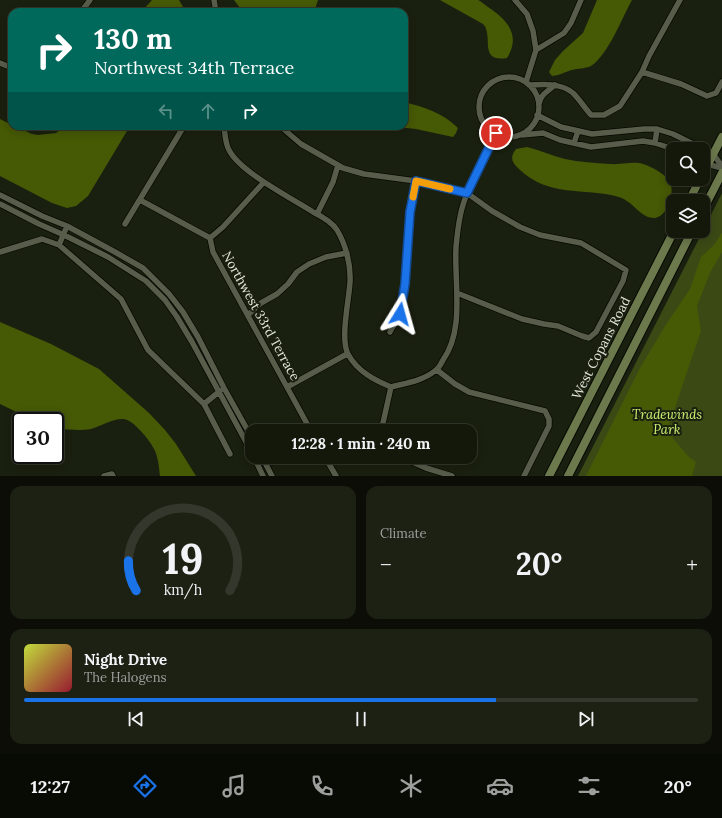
<!DOCTYPE html>
<html lang="en">
<head>
<meta charset="utf-8">
<style>
	:root { --surface:#14180b; --page:#1d2114; --text:#f1f3f6; --muted:#9da09d; --line:#33372c; --accent:#1a73e8 }
	body { margin:0; font-family:Lora,serif; background:var(--page); color:var(--text); height:100vh; display:flex; flex-direction:column; font-size:15px; white-space:nowrap }
	* { box-sizing:border-box; margin:0 }
	p { font-size:13px; color:var(--muted) }
	.icon { flex:none; width:22px; height:22px; fill:none; stroke:currentColor; stroke-width:2; stroke-linecap:round; stroke-linejoin:round }
	.map { position:relative; height:476px; overflow:hidden }
	.details { display:flex; flex-direction:column; gap:10px; padding:10px; background:#0b0d06; flex:1 }
	.details>* { flex:none }
	.top-card { position:absolute; left:8px; top:8px; width:400px; height:122px; border-radius:12px; box-shadow:0 2px 10px #0003,0 0 0 1px var(--line); background:#00695c; color:#fff; overflow:hidden }
	.fabs { position:absolute; left:666px; top:142px; display:grid; gap:8px }
	.fabs a { display:grid; place-items:center; width:44px; height:44px; border-radius:8px; background:var(--surface); box-shadow:0 2px 10px #0003,0 0 0 1px var(--line); font-size:20px }
	.speed { position:absolute; left:12px; top:412px; display:flex; gap:8px; font-size:20px; font-weight:700; text-align:center }
	.speed>* { display:grid; place-content:center; width:52px; height:52px; border-radius:50%; background:var(--surface); box-shadow:0 2px 10px #0003,0 0 0 1px var(--line); line-height:1 }
	.speed .limit { border:2px solid #111; border-radius:6px; background:#fff; color:#111 }
	.pin { position:absolute; display:grid; place-items:center; width:34px; height:34px; color:#fff; margin:-17px; border:2px solid #fff; border-radius:50%; box-shadow:0 1px 4px #0007 }
	.me { position:absolute; width:44px; margin:-22px; rotate:8deg; stroke-linejoin:round; filter:drop-shadow(0 0 3px #0008) }
	.turn { display:flex; align-items:center; gap:14px; height:84px; padding:0 20px; font-size:18px }
	.turn .icon { width:52px; height:52px; stroke-width:2.5 }
	.turn b { display:block; font-size:28px; line-height:34px }
	.lanes { display:flex; align-items:center; height:38px; padding:0 20px; background:#0003; justify-content:center; gap:20px; direction:ltr }
	.lanes .off { opacity:.35 }
	.big { font-size:30px; font-weight:700; line-height:1.1 }
	.details .tile { flex:1; display:flex; flex-direction:column; justify-content:center; gap:6px; min-width:0; padding:0 14px; border-radius:12px; background:var(--page) }
	.details .dial { align-items:center; gap:0 }
	.dial svg { height:104px; overflow:visible; fill:none; stroke:var(--line); stroke-width:7; stroke-linecap:round; text-anchor:middle }
	.dial text { fill:var(--text); stroke:none }
	.song { display:flex; align-items:center; gap:12px }
	.cover { width:48px; height:48px; border-radius:6px; background:linear-gradient(135deg,hsl(70 70% 55%),hsl(350 70% 35%)) }
	.played { height:4px; border-radius:2px; background:linear-gradient(90deg,var(--accent) 70%,var(--line) 70%) }
	.keys { display:flex; justify-content:space-around; direction:ltr }
	.heat { display:flex; justify-content:space-between; align-items:center; font-size:22px; direction:ltr }
	.details .tiles { flex:1; display:grid; gap:10px; grid-template-columns:1fr 1fr }
	.tile:last-child { grid-column:span 2 }
	.trip { position:absolute; left:245px; top:424px; width:232px; height:40px; border-radius:12px; background:var(--surface); box-shadow:0 2px 10px #0003,0 0 0 1px var(--line); font-weight:700; line-height:40px; text-align:center }
	.tab-bar { display:flex; height:64px; justify-content:space-around; align-items:center; background:#080a04; color:var(--muted) }
	.tab-bar .icon { width:28px; height:28px }
	.tab-bar .on { color:var(--accent) }
	.tab-bar b { font-size:18px; color:var(--text) }
	.map>svg:first-child { display:block }
	.green { fill:#3b4915 }
	.water { fill:#465905 }
	.lines { fill:none; stroke-linecap:round; stroke-linejoin:round }
	.street-casing { stroke:#060900; stroke-width:7 }
	.secondary-casing { stroke:#060900; stroke-width:10 }
	.street { stroke:#575d4a; stroke-width:5.5 }
	.secondary { stroke:#6c794c; stroke-width:8 }
	.route-casing { stroke:#114b97; stroke-width:10 }
	.route { stroke:#1a73e8; stroke-width:7 }
	.slow { stroke:#f59e0b; stroke-width:7 }
	.labels { text-anchor:middle; dominant-baseline:central; stroke-width:4; stroke-linejoin:round; paint-order:stroke }
	.street-label { font-size:13px; fill:#e3e7dc; stroke:#1a200f }
	.park-label { font-size:13px; font-style:italic; fill:#cdf172; stroke:#1a200f }
</style>
</head>
<body>
<div class="map">
<svg width="722" height="476" viewBox="0 0 722 476">
	<rect width="100%" height="100%" fill="#1a200f"/>
	<path class="green" d="M722 193V476H578L703 231Z"/>
	<path class="water" d="M152 0H179L186 12H141Z
		M234 0H318L314 12H243Z
		M440 0C448 0 471 0 478 0 481 1 485 5 488 7 508 20 521 36 507 58 481 62 491 42 486 29 486 27 484 25 483 24Z
		M597 0H632C622 18 608 55 591 66 585 69 578 68 572 70 564 72 561 75 552 76L549 72 555 60 563 51 583 33Z
		M404 102C424 107 443 113 458 128L456 133 453 137 416 129 389 126H404Z
		M0 119 12 125V126H15L32 134 38 135 56 133 65 126H130L88 196 76 206 67 208 52 203 0 176Z
		M527 147C540 150 552 156 565 159 579 162 595 163 610 164 622 165 632 161 643 164 652 167 663 173 669 180 676 191 668 216 655 218 641 219 633 201 619 197 583 187 549 198 519 169 511 162 510 157 516 149Z
		M722 232V252L710 273 697 306 701 331 667 431 688 456 696 462 692 476H586L641 366 667 323 690 289 701 257 715 244Z
		M0 322 51 344 99 369 149 413 165 430 176 444 196 476H160C159 467 158 456 154 449 150 440 133 420 124 419 113 418 101 426 91 429 80 431 68 429 57 429L55 428V421H35L0 404Z"/>
	<g class="lines">
		<defs>
			<path id="street" d="M214 0 216 12
				M515 0 527 14 533 31 536 50 526 82
				M81 12 90 0
				M536 50 564 33 571 23 581 0
				M0 63 12 68
				M642 72 681 84 707 96 716 93 722 82
				M479 107a30 30 0 1 1 60 0a30 30 0 1 1-60 0Z
				M529 85C544 84 561 83 573 93 579 99 585 108 591 115H604L620 106 642 72 649 56 680 0
				M539 104C540 95 548 91 555 85
				M537 115 561 127 592 134 644 129H657L673 134 713 154 722 166
				M224 126C225 133 225 143 229 150 240 172 291 198 313 212 321 216 333 223 337 230 346 245 351 265 350 282 349 300 340 339 348 354 357 371 374 380 391 387
				M280 126 301 144 343 168 364 174 416 181 467 193 492 211 520 227 540 235 581 243 626 270 623 281 596 332 589 338 582 336 558 326 544 324 522 319 457 293
				M522 135 543 133 560 140 591 147 643 141 655 143 673 149
				M574 143 578 131
				M655 143 657 129
				M703 163 722 168
				M0 195 42 216 67 226 115 252 143 268 169 294 183 312 198 337 224 388 252 438
				M140 200 210 238 213 252 311 431
				M0 204 39 224 64 235 108 257 146 281 165 300 177 317 192 342 252 453
				M317 214 333 182 338 165
				M125 224 184 126
				M210 238 223 227 264 182
				M59 245 67 226
				M0 252 42 239 59 245 121 299 148 350 204 404 220 391
				M248 315 261 303 277 294 288 284 297 272 309 264 326 257 347 253
				M390 332 400 314 405 284 410 212 416 181
				M437 370 455 384 469 392 545 411 549 419V426L524 476
				M287 387 347 354
				M204 404 230 454
				M378 431 383 423 391 387C406 383 423 381 436 370 439 368 441 364 443 360 465 329 454 283 456 247 457 237 458 227 460 217 464 193 484 156 495 133
				M254 457 263 476
				M262 457 272 476
				M325 457 336 476
				M401 457 426 468 452 476
				M327 461 335 457
				M104 476 112 474 113 476"/>
			<path id="secondary" d="M703 174 722 137
				M689 201 700 179
				M703 210 722 173
				M549 476 674 231
				M568 476 692 231"/>
		</defs>
		<use href="#street" class="street-casing"/>
		<use href="#secondary" class="secondary-casing"/>
		<use href="#street" class="street"/>
		<use href="#secondary" class="secondary"/>
	</g>
	<g class="lines">
		<defs>
			<path id="route" d="M400 314 405 284 410 212 416 181 467 193 496 133"/>
		</defs>
		<use href="#route" class="route-casing"/>
		<use href="#route" class="route"/>
		<path class="slow" d="M413 197 416 181 450 189"/>
	</g>
	<g class="labels">
		<g class="street-label">
			<text transform="translate(261 316) rotate(61)">Northwest 33rd Terrace</text>
			<text transform="translate(601 348) rotate(-63)">West Copans Road</text>
		</g>
		<g class="park-label">
			<text x="667" y="414">Tradewinds<tspan x="667" dy="15">Park</tspan></text>
		</g>
	</g>
</svg>
<div class="fabs">
<a><svg class="icon" aria-label="search" viewBox="0 0 24 24"><circle cx="10" cy="10" r="6"/><path d="M15 15l6 6"/></svg></a>
<a><svg class="icon" aria-label="layers" viewBox="0 0 24 24"><path d="M12 4l9 5-9 5-9-5zM3 14l9 5 9-5"/></svg></a>
</div>
<div class="speed"><div class="limit">30</div></div>
<div class="pin" style="left:496px;top:133px;background:#d93025"><svg class="icon" aria-label="arrive" viewBox="0 0 24 24"><path d="M6 21V4h12l-3 4 3 4H6"/></svg></div>
<svg class="me" style="left:400px;top:314px" viewBox="-20 -20 40 40"><path d="M0-17L14 15 0 8-14 15z" fill="#1a73e8" stroke="#fff" stroke-width="4"/></svg>
<div class="trip">12:28 · 1 min · 240 m</div>
<div class="top-card">
<div class="turn"><svg class="icon" aria-label="right" viewBox="0 0 24 24"><path d="M7 20v-9h11M14 6l5 5-5 5"/></svg><div><b>130 m</b>Northwest 34th Terrace</div></div>
<div class="lanes"><svg class="icon off" aria-label="left" viewBox="0 0 24 24"><path d="M17 20v-9H6M10 6l-5 5 5 5"/></svg><svg class="icon off" aria-label="ahead" viewBox="0 0 24 24"><path d="M12 20V5M6 11l6-6 6 6"/></svg><svg class="icon" aria-label="right" viewBox="0 0 24 24"><path d="M7 20v-9h11M14 6l5 5-5 5"/></svg></div>
</div>
</div>
<section class="details">
<div class="tiles">
<div class="tile dial"><svg viewBox="0 0 100 80">
<path d="M14 69A42 42 0 1 1 86 69"/>
<path d="M14 69A42 42 0 0 1 8 46" stroke="#1a73e8"/>
<text x="50" y="56" font-size="32" font-weight="700">19</text>
<text x="50" y="72" font-size="11">km/h</text>
</svg></div>
<div class="tile"><p>Climate</p>
<div class="heat"><a>−</a><b class="big">20°</b><a>+</a></div>
</div>
<div class="tile">
<div class="song"><i class="cover"></i><div><b>Night Drive</b><p>The Halogens</p></div></div>
<div class="played"></div>
<div class="keys"><svg class="icon" aria-label="previous" viewBox="0 0 24 24"><path d="M18 5L8 12l10 7zM5 5v14"/></svg><svg class="icon" aria-label="pause" viewBox="0 0 24 24"><path d="M8 5v14M16 5v14"/></svg><svg class="icon" aria-label="next" viewBox="0 0 24 24"><path d="M6 5l10 7-10 7zM19 5v14"/></svg></div>
</div>
</div>
</section>
<nav class="tab-bar">
<b>12:27</b>
<svg class="icon on" aria-label="directions" viewBox="0 0 24 24"><path d="M12 3l9 9-9 9-9-9zM9 14v-3h6M13 9l2 2-2 2"/></svg>
<svg class="icon" aria-label="music" viewBox="0 0 24 24"><path d="M9 18V5l10-2v13"/><circle cx="6" cy="18" r="3"/><circle cx="16" cy="16" r="3"/></svg>
<svg class="icon" aria-label="phone" viewBox="0 0 24 24"><path d="M5 4h4l2 5-3 2q2 4 5 5l2-3 5 2v4C11 20 4 13 5 4z"/></svg>
<svg class="icon" aria-label="climate" viewBox="0 0 24 24"><path d="M12 3v18M4 7l16 10M4 17L20 7"/></svg>
<svg class="icon" aria-label="car" viewBox="0 0 24 24"><path d="M5 17H2v-5l4-1 3-4h7l3 4 3 1v5h-3M9 17h6M6 11h13"/><circle cx="7" cy="17" r="2"/><circle cx="17" cy="17" r="2"/></svg>
<svg class="icon" aria-label="filters" viewBox="0 0 24 24"><path d="M4 7h16M4 17h16"/><circle cx="9" cy="7" r="2"/><circle cx="15" cy="17" r="2"/></svg>
<b>20°</b>
</nav>
</body>
</html>
